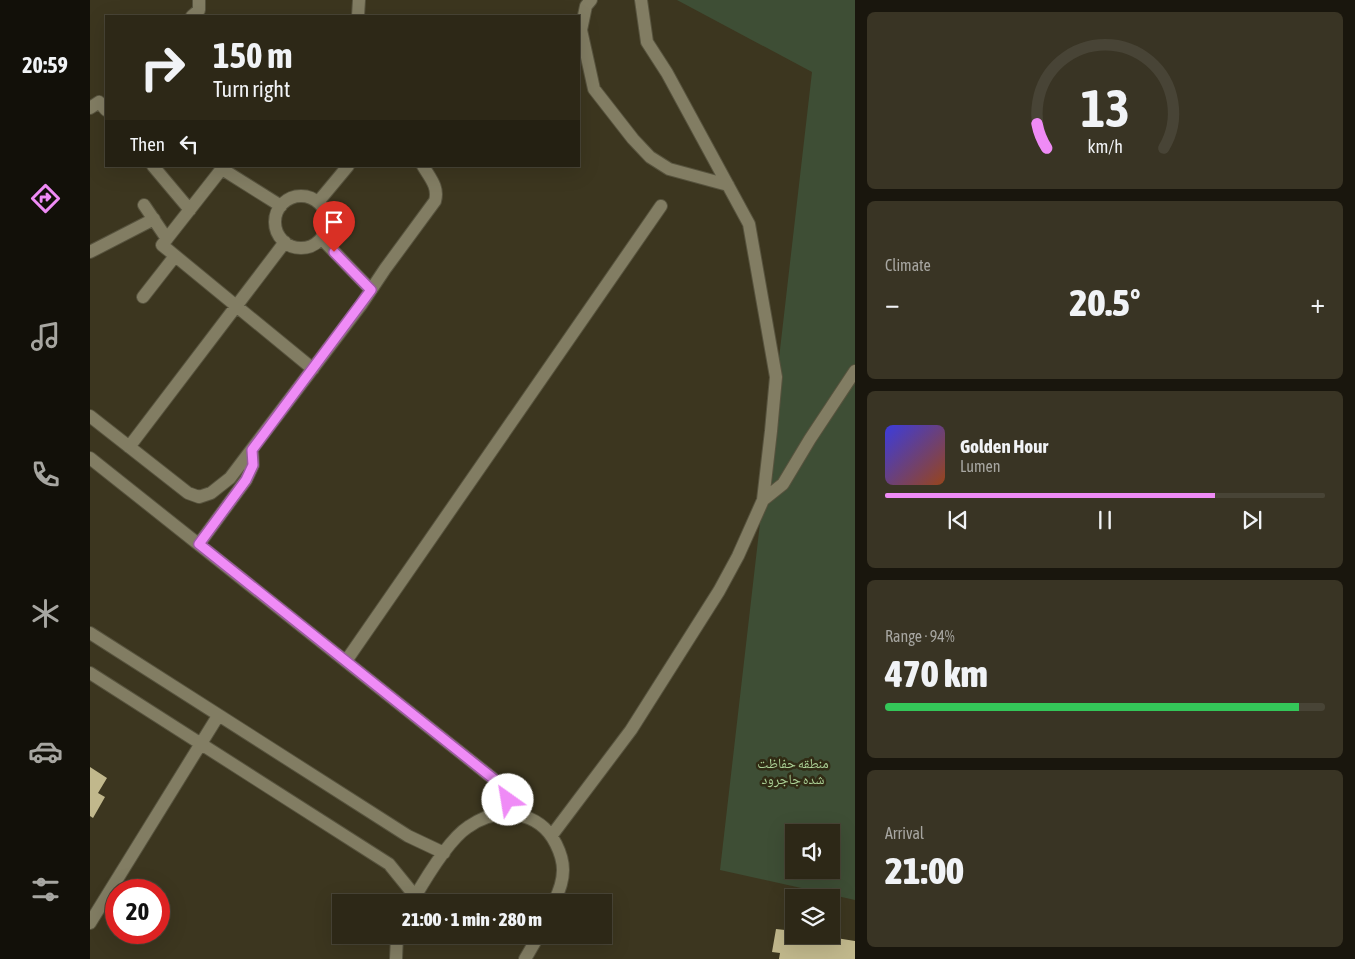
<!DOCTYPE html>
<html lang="en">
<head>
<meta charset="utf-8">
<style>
	:root { --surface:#2d2817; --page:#393424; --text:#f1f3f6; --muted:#a7a6a1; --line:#484436; --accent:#ef8bf6 }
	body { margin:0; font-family:"Asap Condensed","Noto Naskh Arabic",sans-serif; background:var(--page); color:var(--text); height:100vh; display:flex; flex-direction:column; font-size:19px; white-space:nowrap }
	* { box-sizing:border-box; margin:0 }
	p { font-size:16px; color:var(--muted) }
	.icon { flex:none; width:28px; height:28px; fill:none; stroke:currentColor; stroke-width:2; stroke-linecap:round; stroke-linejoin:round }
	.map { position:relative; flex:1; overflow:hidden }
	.details { display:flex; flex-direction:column; gap:12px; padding:12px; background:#19160d; width:500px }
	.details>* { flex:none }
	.hud { position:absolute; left:15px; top:15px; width:475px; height:152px; border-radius:0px; box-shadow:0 5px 20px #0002,0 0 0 1px var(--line); background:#2d2817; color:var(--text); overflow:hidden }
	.fabs { position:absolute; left:695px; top:824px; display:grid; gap:10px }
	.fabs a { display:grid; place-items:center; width:55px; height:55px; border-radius:0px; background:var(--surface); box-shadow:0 5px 20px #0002,0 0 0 1px var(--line); font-size:25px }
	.speed { position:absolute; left:15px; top:879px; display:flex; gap:10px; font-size:25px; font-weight:700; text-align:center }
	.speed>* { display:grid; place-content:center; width:65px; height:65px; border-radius:50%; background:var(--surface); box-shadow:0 5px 20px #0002,0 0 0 1px var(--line); line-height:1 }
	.speed .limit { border:8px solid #d22; background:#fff; color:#111 }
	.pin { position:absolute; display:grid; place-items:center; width:42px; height:42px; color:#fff; margin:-51px -21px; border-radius:50% 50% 50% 0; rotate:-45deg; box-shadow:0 0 5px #0007 }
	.pin .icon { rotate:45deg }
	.me { position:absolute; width:55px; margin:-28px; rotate:328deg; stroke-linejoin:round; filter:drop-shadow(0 0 4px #0008) }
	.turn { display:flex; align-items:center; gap:18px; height:105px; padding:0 25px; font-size:22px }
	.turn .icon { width:65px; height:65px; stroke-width:2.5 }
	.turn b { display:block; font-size:35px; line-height:42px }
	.then { display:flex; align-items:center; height:48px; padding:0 25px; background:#0003; gap:10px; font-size:19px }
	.big { font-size:38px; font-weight:800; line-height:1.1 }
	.details .widget { flex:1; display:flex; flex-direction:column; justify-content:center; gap:8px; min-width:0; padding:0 18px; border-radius:8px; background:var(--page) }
	.details .dial { align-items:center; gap:0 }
	.dial svg { height:130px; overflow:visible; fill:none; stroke:var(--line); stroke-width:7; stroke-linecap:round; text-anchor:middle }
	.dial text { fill:var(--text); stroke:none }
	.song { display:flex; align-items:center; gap:15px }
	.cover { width:60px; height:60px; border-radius:8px; background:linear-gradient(135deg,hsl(240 70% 55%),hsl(20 70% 35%)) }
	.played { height:5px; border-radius:2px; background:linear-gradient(90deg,var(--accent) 75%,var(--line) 75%) }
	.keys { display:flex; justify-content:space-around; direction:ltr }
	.heat { display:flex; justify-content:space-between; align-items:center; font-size:28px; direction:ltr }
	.charge { height:8px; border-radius:4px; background:linear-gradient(90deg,#34c759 94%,var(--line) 0) }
	.trip { position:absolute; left:242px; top:894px; width:280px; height:50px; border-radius:0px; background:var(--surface); box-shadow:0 5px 20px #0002,0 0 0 1px var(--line); font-weight:800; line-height:50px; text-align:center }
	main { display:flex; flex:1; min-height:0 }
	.dock { display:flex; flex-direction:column; width:90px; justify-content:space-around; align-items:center; background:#121009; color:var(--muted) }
	.dock .icon { width:35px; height:35px }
	.dock .current { color:var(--accent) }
	.dock b { font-size:22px; color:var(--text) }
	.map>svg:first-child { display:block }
	.green { fill:#3e4e35; fill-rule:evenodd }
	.building { fill:#c1b88c }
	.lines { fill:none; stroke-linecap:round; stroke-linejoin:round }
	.minor-casing { stroke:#57533e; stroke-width:14 }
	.minor { stroke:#827d63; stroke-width:12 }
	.route-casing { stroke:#9b5aa0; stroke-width:12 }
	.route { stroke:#ef8bf6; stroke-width:9 }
	.labels { text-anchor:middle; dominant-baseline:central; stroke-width:5; stroke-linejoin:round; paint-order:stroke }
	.park-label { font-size:14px; fill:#acd196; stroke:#312c15 }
</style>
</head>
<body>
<main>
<nav class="dock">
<b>20:59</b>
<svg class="icon current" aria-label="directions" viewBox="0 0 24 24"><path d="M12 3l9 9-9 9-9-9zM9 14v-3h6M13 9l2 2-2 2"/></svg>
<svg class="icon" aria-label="music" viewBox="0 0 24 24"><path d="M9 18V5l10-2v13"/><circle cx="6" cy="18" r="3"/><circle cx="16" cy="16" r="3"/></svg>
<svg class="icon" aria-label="phone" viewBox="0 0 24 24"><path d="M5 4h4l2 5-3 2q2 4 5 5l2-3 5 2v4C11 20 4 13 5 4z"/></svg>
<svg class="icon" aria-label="climate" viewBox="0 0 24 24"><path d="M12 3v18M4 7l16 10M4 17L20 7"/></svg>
<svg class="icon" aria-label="car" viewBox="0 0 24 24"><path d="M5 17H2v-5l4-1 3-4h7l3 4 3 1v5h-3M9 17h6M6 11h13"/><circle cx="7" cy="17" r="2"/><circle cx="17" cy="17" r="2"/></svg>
<svg class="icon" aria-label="filters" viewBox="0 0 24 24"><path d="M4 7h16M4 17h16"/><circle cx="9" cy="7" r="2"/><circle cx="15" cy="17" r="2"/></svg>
</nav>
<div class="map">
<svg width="765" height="959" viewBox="0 0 765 959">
	<rect width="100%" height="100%" fill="#3c361f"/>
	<path class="green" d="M587 0H765V900L630 870 722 72ZM704 832H741V870H704Z"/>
	<path class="building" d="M0 767 17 778 8 793 15 797 3 818 0 816Z
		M686 929 704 931V935H727L765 941V959H689L690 953 682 952Z"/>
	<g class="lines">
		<defs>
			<path id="minor" d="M501 0 496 6 491 30 504 89 543 139 560 157 579 169 638 185
				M102 16 109 10V0
				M268 16 269 0
				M0 108 9 102 16 110
				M63 166 100 210
				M134 166 72 245 223 369
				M132 169 191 206
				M185 222a26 26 0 1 1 52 0a26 26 0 1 1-52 0Z
				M228 202 258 166
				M54 205 77 239
				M232 239 281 290
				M0 252 64 219
				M53 297 85 256
				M0 416 98 493 109 497 121 493 140 478 271 305 295 269 345 201C349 187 340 178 333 166
				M39 447 195 242
				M0 458 415 788 422 813
				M673 500 693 484 720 439 765 371
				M109 544 156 480 163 465 162 450
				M0 633 318 836 354 853
				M256 661 571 206
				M0 673 299 864 325 896
				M462 835 541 730 629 591 648 556 673 500 681 431 686 377 659 224 577 73 557 42 551 0
				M322 902C334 881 358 840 378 827 408 806 449 810 466 844 470 852 473 861 473 870 473 882 469 892 464 902
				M0 923 128 716
				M306 959 307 935
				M435 959 449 935"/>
		</defs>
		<use href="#minor" class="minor-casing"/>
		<use href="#minor" class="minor"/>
	</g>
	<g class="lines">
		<defs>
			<path id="route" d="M244 252 281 290 162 450 163 465 156 480 109 544 415 788 418 800"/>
		</defs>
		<use href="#route" class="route-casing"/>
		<use href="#route" class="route"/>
	</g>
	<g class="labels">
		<g class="park-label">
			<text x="703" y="763">منطقه حفاظت<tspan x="703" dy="16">شده جاجرود</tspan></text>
		</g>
	</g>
</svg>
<div class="fabs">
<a><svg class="icon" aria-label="sound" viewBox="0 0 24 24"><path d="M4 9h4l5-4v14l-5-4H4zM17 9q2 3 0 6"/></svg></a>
<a><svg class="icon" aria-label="layers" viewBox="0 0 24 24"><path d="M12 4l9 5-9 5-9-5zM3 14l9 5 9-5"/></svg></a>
</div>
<div class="speed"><div class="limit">20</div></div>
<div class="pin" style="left:244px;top:252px;background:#d93025"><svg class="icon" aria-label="arrive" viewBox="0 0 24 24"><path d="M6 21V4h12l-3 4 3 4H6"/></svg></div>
<svg class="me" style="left:418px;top:800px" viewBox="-20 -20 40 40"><circle r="19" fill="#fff"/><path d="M0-13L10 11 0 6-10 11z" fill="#ef8bf6"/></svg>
<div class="trip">21:00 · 1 min · 280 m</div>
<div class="hud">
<div class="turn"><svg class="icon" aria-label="right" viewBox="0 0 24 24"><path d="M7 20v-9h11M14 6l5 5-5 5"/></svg><div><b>150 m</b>Turn right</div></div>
<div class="then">Then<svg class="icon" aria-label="left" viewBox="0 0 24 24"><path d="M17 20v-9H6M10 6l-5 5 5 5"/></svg></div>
</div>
</div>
<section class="details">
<div class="widget dial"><svg viewBox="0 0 100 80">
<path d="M14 69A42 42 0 1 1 86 69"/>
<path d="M14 69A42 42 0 0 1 8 54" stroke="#ef8bf6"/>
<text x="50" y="56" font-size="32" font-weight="700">13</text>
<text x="50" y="72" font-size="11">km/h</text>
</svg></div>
<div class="widget"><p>Climate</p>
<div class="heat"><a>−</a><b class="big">20.5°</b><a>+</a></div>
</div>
<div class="widget">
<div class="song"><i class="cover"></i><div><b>Golden Hour</b><p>Lumen</p></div></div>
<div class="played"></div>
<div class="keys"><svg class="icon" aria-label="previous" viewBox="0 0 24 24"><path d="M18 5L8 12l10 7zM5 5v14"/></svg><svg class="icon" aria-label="pause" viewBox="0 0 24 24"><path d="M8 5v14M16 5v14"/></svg><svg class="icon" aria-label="next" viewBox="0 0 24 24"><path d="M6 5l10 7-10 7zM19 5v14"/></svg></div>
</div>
<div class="widget"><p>Range · 94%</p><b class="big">470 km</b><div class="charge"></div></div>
<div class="widget"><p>Arrival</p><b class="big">21:00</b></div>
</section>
</main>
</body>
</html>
